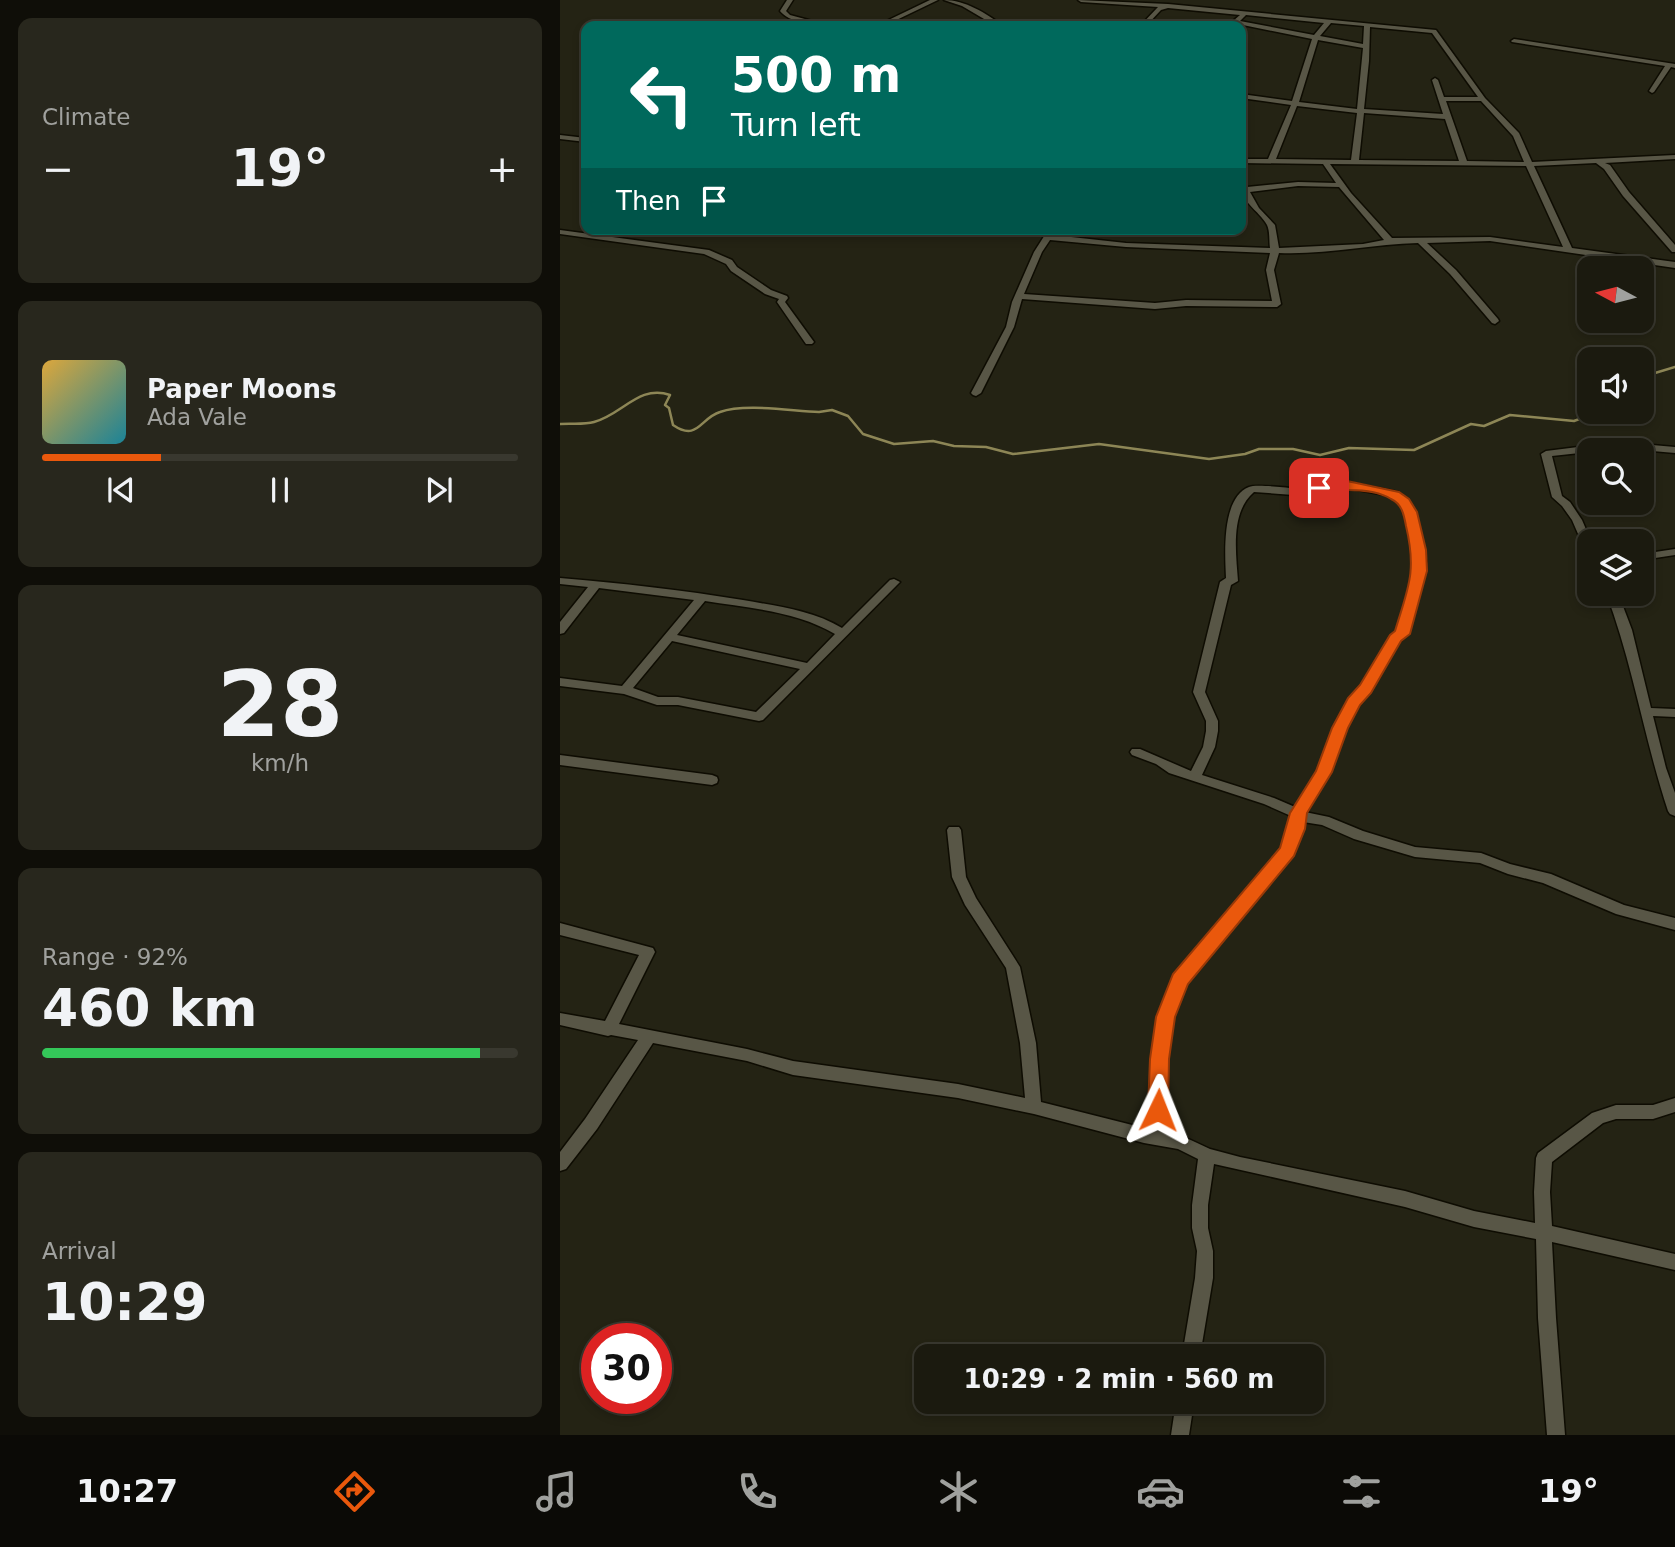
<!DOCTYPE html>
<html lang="en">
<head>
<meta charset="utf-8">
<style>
	:root { --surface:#1b1a0f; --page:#28271d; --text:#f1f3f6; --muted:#a0a19e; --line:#39382f; --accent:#ea580c }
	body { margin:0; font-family:"DejaVu Sans",sans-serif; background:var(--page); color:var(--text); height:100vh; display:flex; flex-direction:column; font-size:26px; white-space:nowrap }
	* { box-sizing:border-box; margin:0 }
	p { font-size:23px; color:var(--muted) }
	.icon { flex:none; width:38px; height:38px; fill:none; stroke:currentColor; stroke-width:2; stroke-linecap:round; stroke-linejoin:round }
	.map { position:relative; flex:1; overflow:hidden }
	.side { display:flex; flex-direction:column; gap:18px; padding:18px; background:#0f0e08; width:560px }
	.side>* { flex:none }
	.hud { position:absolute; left:21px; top:21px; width:665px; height:214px; border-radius:14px; box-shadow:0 4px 10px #0003,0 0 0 2px var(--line); background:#00695c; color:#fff; overflow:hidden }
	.needle { width:46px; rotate:277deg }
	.buttons { position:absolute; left:1017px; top:256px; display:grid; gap:14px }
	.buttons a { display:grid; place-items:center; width:77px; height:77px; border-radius:14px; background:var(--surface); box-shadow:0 4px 10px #0003,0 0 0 2px var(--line); font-size:35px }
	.speed { position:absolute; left:21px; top:1323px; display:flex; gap:14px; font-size:35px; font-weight:700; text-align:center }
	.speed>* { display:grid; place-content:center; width:91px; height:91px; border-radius:50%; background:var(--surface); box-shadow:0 4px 10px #0003,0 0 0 2px var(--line); line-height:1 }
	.speed .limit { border:10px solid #d22; background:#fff; color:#111 }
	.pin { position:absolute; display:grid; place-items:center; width:60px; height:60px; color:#fff; margin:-30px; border-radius:14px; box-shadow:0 4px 10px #0006 }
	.me { position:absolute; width:77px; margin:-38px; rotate:2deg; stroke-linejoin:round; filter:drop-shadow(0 0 5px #0008) }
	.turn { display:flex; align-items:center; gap:24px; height:147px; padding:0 35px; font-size:32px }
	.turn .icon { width:91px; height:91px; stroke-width:2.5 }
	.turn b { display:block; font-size:49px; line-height:60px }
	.then { display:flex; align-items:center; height:66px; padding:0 35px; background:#0003; gap:14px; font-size:26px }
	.big { font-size:52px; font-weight:800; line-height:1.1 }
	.side .tile { flex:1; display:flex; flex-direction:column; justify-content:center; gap:10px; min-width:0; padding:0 24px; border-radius:14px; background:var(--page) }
	.side .dial { align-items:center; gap:0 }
	.dial b { font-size:91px; line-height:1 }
	.song { display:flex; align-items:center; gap:21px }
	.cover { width:84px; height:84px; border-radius:10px; background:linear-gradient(135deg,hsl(40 70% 55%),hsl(190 70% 35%)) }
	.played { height:7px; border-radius:4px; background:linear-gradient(90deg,var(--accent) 25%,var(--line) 25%) }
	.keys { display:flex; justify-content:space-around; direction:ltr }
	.heat { display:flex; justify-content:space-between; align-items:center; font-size:38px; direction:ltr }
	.charge { height:10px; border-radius:5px; background:linear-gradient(90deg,#34c759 92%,var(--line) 0) }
	.trip { position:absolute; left:354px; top:1344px; width:410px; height:70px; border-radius:14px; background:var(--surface); box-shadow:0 4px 10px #0003,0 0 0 2px var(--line); font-weight:800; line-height:70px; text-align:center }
	.menu { display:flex; height:112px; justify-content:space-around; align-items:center; background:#0b0a06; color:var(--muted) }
	.menu .icon { width:49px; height:49px }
	.menu .on { color:var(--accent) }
	.menu b { font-size:32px; color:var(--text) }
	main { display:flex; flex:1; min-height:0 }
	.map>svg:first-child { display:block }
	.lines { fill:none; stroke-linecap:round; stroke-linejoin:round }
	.stream { stroke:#8d8656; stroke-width:2.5 }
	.minor-casing { stroke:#0e0c02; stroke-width:3 }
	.minor { fill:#585646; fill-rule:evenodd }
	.route { fill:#ea580c; stroke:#983908; stroke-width:2 }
</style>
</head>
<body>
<main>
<section class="side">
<div class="tile"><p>Climate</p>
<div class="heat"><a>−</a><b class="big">19°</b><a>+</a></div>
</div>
<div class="tile">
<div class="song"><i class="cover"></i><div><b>Paper Moons</b><p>Ada Vale</p></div></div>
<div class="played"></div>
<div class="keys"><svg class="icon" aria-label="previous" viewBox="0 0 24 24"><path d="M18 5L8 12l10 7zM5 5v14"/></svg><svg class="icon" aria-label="pause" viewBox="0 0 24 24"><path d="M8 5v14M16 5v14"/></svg><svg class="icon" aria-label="next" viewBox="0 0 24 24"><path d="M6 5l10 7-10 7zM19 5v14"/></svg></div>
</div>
<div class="tile dial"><b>28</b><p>km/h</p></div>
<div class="tile"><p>Range · 92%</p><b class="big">460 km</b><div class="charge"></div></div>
<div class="tile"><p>Arrival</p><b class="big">10:29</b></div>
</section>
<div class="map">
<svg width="1115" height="1435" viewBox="0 0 1115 1435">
	<rect width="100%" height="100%" fill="#242314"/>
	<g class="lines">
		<path class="stream" d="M1082 373H1095L1115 367
			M1029 401V409
			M0 424C11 423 23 425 34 422 62 415 79 384 110 395L105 405 109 408 113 425C138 442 140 418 160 412 185 403 231 411 259 412L272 410 288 416 303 434 334 444 373 441 394 446 426 447 453 454 539 444 649 459 685 454 699 449H733L760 455 789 448 854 450 911 424 924 426 950 415 1014 421 1033 414 1032 411"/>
		<defs>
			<path id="minor" d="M227 0H233L226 11 230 15 271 26C256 27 230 23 220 11Z
				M370 0H378L324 26H316Z
				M384 0C405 0 426 13 443 26H436L402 6Z
				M518 0 608 4 876 30 925 98 959 133 972 162 1115 155V159L1045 163 1050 165 1069 192 1115 245V252H1112L1063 196 1044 169 1036 163 974 166 1012 248 1115 262V268L930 241 867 243 896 270 938 319 939 321 935 324 932 323 890 274 858 243C812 244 766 255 719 253L714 270 721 304 717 307 626 306 595 309 462 299 454 327 421 393 416 396 413 395 411 393 446 327 452 302 474 252 488 230H494L493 235 566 243 710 248C709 241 710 231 707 225 698 209 681 204 681 182H684L687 187 738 182 776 183 763 164 681 163V159H708L731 105 681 98V94L732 101 752 39 673 23V21L680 15 608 8 601 10 586 26H580L598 7 521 2ZM686 15 764 23 754 35 680 21ZM771 23 804 26 803 44 760 36ZM810 27 872 33 918 97H884L878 80 875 78 872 80 883 114 804 109 809 61ZM758 40 803 48 797 109 739 102ZM886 101H921L953 136 964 162 907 161ZM737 106 797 113 791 160 716 159ZM804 113 885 119 899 161 799 160ZM770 164 966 166 1003 247 930 237 832 238 791 193ZM738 186 779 187 824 240 803 244 719 248 715 225 699 208 690 192ZM490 240 566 247 710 253 706 270 712 301 626 300 595 303 464 294 482 252Z
				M954 39 1115 64V68L1111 67 1094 92 1092 93 1089 91 1105 66 952 42 951 41Z
				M0 135 26 138V142L0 139Z
				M0 230 149 250 172 260 177 267 211 290 227 296 228 298 225 302 254 342 252 344H246L217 302 219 299 205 294 171 271 166 264 144 254 0 234Z
				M1058 442 1115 447V453L1058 448 1029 450V452L992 456 1002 496 1010 502 1022 520 1031 541H1029V551L1025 550 1012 520 1002 506 992 497 981 454 986 451Z
				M787 482 838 492 848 500 855 512 866 561 848 634 840 641 809 692 798 704 786 728 770 772 745 812 769 817 803 831 855 847 921 853 950 864 991 874 1064 905 1115 918V930L1056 914 983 883 948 874 920 863 855 857 794 839 762 825 743 822C740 849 720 869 703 890 678 920 650 949 628 981 604 1015 604 1092 608 1133L620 1135 650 1149 680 1157 845 1191 914 1211 975 1223 974 1192 976 1158 978 1153 1032 1113 1056 1105H1093L1115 1098V1112L1093 1119H1056L1043 1123 992 1162 990 1192 992 1226 1115 1254V1270L992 1242 996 1318 1005 1435H987L978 1318 976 1239 914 1227 845 1207 654 1164 648 1205V1228L653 1251V1278L640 1356H622L635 1278 637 1251 632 1228V1205L638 1159 618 1149 584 1143 474 1114 398 1098 233 1075 187 1061 93 1043 37 1129 6 1169 0 1171V1152L25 1119 78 1040 51 1035 48 1036 0 1025V1013L45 1021 79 955 0 935V923L93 948 95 952 59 1024 187 1049 233 1061 398 1084 465 1098 460 1043 446 968 405 905 392 877 387 830 389 827H399L401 830 406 877 416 898 460 967 476 1043 481 1102 592 1130 590 1110 591 1059 599 1017 613 980 721 849 729 829 731 816 704 804 609 773 596 764 572 755 570 752 572 749H580L631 771 643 747 646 731V721L633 692 660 582 666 578C665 555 661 498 689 487 697 483 742 490 754 490L755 486ZM787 488 831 496 840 504 845 512 856 561 837 632 832 635 801 686 787 702 774 728 758 771 735 807 714 798 642 775 655 747 658 731V721L645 692 671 585 678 581C676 553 670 512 694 492L760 497 764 496 765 490Z
				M1115 549V555L1082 560V554Z
				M0 578C61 583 122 590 183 600 216 606 252 610 282 628L330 580 334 579 340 582 203 720 199 721 118 705H97L64 694 0 686V678L62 686 134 600 39 588 4 633 0 634V622L28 587 0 584ZM145 601C188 608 237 611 275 634L247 663 117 635ZM112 641 240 669 196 712 118 697H98L73 688Z
				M1046 593H1058L1072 630 1091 708 1115 709V717L1093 716 1106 768 1115 793V816L1110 814 1108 811C1084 739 1073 664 1046 593Z
				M0 755 152 775 157 777 158 780 157 783 152 785 0 765Z
				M616 1402H634L629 1435H611Z"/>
		</defs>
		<use href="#minor" class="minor-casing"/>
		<use href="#minor" class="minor"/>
	</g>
	<path class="route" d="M787 481 839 492 849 499 857 512 866 550 867 571 850 634 841 641 811 693 800 705 788 728 772 772 747 813 745 829 734 856 628 984 615 1017 609 1059 608 1110 605 1117 598 1119 591 1117 588 1110 590 1059 596 1017 613 974 720 848 730 813 756 771 772 728 788 698 800 685 830 635 835 631C848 588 857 572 846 526 844 515 842 504 831 499 820 492 801 490 789 490 777 489 762 496 752 488L759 484Z"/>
</svg>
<div class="buttons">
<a><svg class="needle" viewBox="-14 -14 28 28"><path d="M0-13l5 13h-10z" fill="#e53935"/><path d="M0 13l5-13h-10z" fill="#a0a19e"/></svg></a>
<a><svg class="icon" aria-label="sound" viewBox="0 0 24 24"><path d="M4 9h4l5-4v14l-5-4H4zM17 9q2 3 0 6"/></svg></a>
<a><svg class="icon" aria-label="search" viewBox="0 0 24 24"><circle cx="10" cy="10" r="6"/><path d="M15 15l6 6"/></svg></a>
<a><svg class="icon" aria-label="layers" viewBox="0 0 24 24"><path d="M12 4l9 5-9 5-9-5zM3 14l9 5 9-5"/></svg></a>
</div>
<div class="speed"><div class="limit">30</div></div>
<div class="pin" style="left:759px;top:488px;background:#d93025"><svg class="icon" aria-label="arrive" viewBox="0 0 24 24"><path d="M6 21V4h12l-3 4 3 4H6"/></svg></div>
<svg class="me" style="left:598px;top:1110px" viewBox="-20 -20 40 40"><path d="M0-17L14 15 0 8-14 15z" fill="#ea580c" stroke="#fff" stroke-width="4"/></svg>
<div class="trip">10:29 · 2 min · 560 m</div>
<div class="hud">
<div class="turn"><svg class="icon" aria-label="left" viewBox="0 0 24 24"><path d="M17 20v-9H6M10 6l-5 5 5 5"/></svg><div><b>500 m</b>Turn left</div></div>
<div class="then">Then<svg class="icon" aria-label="arrive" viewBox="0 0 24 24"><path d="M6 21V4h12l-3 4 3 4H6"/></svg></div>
</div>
</div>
</main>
<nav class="menu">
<b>10:27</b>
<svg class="icon on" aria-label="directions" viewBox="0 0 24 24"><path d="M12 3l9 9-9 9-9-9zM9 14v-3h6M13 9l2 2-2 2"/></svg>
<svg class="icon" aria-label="music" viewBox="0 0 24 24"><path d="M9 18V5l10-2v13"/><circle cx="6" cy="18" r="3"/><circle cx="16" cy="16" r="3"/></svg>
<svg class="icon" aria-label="phone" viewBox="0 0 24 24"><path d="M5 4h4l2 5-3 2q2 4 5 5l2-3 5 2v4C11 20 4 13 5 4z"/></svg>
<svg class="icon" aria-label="climate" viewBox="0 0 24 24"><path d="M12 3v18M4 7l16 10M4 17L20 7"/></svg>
<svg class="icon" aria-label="car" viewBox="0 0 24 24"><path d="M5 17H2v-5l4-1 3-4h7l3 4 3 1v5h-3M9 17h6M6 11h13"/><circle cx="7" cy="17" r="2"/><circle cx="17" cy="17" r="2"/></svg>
<svg class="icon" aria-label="filters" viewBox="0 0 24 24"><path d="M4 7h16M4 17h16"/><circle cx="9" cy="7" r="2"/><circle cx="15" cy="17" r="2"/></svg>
<b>19°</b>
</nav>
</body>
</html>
